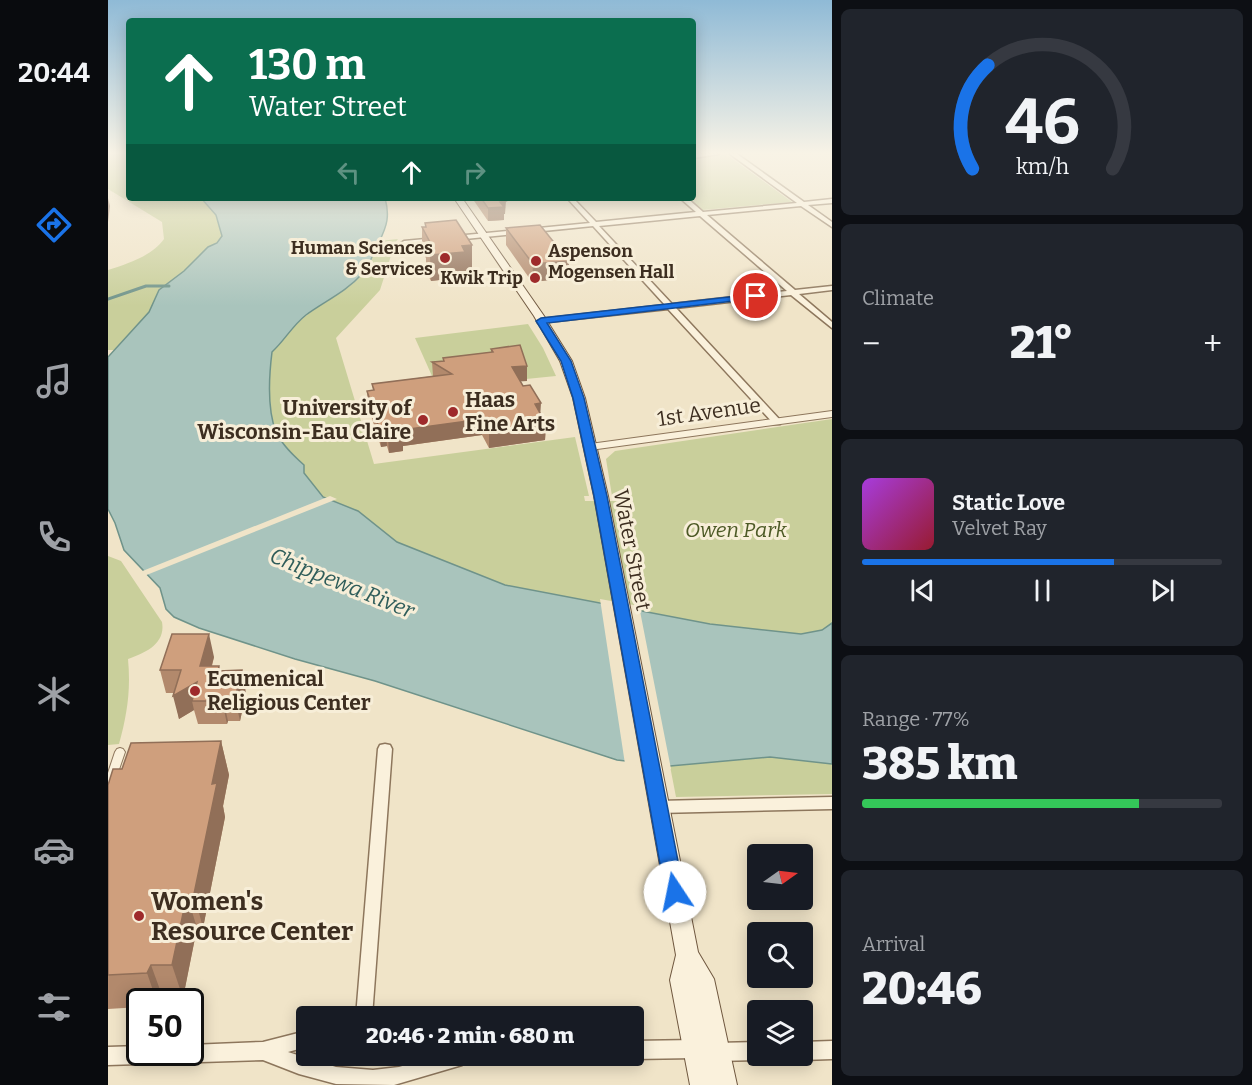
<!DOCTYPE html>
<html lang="en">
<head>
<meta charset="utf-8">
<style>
	:root { --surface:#171b24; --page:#20242c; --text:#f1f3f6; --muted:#9ea1a6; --line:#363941; --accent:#1a73e8 }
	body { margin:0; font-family:Bitter,serif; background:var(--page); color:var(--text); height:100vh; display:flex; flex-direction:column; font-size:22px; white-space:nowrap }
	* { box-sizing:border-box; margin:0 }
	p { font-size:20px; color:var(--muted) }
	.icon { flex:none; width:33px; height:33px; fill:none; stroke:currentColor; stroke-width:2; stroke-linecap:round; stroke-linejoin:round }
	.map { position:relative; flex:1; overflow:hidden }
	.sheet { display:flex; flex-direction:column; gap:9px; padding:9px; background:#0d0f14; width:420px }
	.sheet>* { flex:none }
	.guide { position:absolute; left:18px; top:18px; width:570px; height:183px; border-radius:6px; box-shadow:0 3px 15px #0003; background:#0b6e4f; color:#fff; overflow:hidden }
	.needle { width:39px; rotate:76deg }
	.buttons { position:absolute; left:639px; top:844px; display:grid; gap:12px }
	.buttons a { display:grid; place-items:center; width:66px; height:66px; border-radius:6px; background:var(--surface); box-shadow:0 3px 15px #0003; font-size:30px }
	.speed { position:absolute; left:18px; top:988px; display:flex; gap:12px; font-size:30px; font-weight:700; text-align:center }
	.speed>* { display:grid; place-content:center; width:78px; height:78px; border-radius:50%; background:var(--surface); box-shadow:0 3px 15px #0003; line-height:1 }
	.speed .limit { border:3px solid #111; border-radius:9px; background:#fff; color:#111 }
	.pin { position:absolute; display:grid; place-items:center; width:51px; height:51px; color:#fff; margin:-26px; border:3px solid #fff; border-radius:50%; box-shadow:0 2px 6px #0007 }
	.me { position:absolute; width:66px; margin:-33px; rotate:349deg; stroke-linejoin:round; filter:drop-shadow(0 0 4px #0008) }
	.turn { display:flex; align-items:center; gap:21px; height:126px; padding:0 24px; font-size:27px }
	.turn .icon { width:78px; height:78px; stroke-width:2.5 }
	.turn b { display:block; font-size:42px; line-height:51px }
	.lanes { display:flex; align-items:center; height:57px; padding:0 24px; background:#0003; justify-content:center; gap:30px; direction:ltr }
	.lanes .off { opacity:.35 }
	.big { font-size:45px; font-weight:800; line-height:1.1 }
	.sheet .tile { flex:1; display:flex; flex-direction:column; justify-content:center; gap:9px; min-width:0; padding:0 21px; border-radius:9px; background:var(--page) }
	.sheet .dial { align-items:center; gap:0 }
	.dial svg { height:156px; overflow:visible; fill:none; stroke:var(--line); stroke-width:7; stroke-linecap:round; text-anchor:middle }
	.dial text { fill:var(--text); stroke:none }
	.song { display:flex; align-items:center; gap:18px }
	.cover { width:72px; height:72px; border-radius:9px; background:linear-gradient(135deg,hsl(280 70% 55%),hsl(350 70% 35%)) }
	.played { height:6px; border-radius:3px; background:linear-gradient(90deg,var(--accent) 70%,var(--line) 70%) }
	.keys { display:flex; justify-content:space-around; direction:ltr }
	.heat { display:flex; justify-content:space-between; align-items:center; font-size:33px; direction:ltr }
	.charge { height:9px; border-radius:4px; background:linear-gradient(90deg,#34c759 77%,var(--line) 0) }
	.trip { position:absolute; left:188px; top:1006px; width:348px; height:60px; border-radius:6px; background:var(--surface); box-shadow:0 3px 15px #0003; font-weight:800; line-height:60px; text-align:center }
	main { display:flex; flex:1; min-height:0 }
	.tab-bar { display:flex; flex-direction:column; width:108px; justify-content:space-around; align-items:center; background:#090b0e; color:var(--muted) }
	.tab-bar .icon { width:42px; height:42px }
	.tab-bar .active { color:var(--accent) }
	.tab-bar b { font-size:27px; color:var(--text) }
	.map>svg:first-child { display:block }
	.green { fill:#c9cf9b }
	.water { fill:#a9c4bc; stroke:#6f938a; stroke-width:1.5 }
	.pier { fill:#f0e4c8 }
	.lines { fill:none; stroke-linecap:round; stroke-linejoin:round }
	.stream { stroke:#6f938a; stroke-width:3 }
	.pedestrian-casing { stroke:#8d765c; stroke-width:2 }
	.minor-casing { stroke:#8d765c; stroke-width:3 }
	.tertiary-casing { stroke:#8d765c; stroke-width:2 }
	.secondary-casing { stroke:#6f573f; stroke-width:2 }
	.pedestrian { fill:#faf1dc; fill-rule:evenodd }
	.minor { fill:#faf1dc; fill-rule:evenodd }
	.tertiary { fill:#faf1dc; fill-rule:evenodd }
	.secondary { fill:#faf1dc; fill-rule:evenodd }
	.wall { fill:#b2896c }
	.shaded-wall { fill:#916f58 }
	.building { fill:#cf9f7d; stroke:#916f58; stroke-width:1.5 }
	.route { fill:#1a73e8; stroke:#114b97; stroke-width:1.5 }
	.poi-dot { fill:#9e2a2b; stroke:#f7eed8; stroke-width:2 }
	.labels { text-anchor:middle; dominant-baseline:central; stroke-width:6; stroke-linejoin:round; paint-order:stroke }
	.far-poi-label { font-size:18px; font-weight:bold; fill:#3d2e20; stroke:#f7eed8; text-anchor:end }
	.poi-label { font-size:21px; font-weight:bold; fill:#3d2e20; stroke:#f7eed8; text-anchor:start }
	.street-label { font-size:21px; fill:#3d2e20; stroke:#f7eed8 }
	.park-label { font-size:21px; font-style:italic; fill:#4d5a26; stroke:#f7eed8 }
	.water-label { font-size:22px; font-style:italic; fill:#2f5d5a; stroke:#f7eed8 }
	.near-poi-label { font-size:26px; font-weight:bold; fill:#3d2e20; stroke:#f7eed8; text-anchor:start }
</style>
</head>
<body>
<main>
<nav class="tab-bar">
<b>20:44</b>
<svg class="icon active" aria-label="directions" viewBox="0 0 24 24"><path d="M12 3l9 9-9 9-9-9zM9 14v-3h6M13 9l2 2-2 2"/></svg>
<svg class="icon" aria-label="music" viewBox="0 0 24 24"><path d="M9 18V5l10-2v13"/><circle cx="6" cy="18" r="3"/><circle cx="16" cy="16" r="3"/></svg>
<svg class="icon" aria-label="phone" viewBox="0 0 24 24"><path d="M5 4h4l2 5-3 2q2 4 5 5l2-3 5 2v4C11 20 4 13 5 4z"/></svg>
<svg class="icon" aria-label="climate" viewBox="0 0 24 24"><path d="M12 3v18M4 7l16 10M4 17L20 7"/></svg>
<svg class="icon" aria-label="car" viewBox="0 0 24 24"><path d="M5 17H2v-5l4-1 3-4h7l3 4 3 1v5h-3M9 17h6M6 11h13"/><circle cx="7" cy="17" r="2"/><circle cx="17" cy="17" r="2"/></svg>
<svg class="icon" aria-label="filters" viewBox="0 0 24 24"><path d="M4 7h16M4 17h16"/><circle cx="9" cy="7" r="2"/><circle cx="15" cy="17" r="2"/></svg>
</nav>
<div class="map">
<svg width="724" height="1085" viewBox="0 0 724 1085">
	<rect width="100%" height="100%" fill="#f0e4c8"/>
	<path class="green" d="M0 154H21V198H93L108 215 114 236 109 243 100 247 76 271 52 290 41 312 6 350H0V270C19 264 44 256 56 239L54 222 0 189Z
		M616 155 622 157 684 202 595 210 581 198H585V158Z
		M290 239 287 243 272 290 228 338 266 464 467 437 481 496H476L477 501H510L509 496H504L498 459 507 451 724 419V623L714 630 693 634 602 624 397 585 289 542 250 511 215 497 196 473V465C186 456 174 445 168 432 159 409 161 376 164 351 177 340 185 326 199 315 217 301 239 292 255 274 262 265 266 251 271 241Z
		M420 324 435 348 448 376 418 379 324 376 307 338Z
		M0 556 13 561 54 622C58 644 37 653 20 659 23 690 19 715 11 744L0 745Z
		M662 757 724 764V794L568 797 562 766Z"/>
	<path class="water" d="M93 198H277C282 216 279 226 271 242 265 252 262 266 254 274 238 292 217 301 198 315 184 326 177 340 164 352 161 376 159 409 168 432 174 445 186 456 196 465V473L215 497 250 511 289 542 397 585 602 624 693 634 714 630 724 623V764L662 757 562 766 509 760 267 681 187 659 91 628 66 617 58 609 52 588 16 550 7 523 0 509V357L41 312 51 290 76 271 100 247 109 243 114 236 108 215Z"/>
	<path class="pier" d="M222 496 229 499 36 576 32 572Z
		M492 599 531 606 563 769 517 764Z"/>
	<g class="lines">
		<path class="stream" d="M0 299 38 286H61"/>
		<defs>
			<path id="pedestrian" d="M12 748 15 749 17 752 5 787 3 790 0 791V773L7 752 9 749Z"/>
			<path id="minor" d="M585 154H611L585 158Z
				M622 154H629L696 202 724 199V203L700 205 724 222V227L693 206 599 215 687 290 724 286V290L691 294 724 322V328L683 295 568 308 672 420V424H666L560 309 430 323 429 321 433 319 557 305 485 226 347 240 344 238 347 236 482 223 459 198H465L488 222 588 212 572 198H579L595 212 689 203ZM592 216 679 291 564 304 491 226Z
				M328 238 330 239V241L296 245 293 243 296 241Z
				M277 744 282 745 284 749 264 1017H248L270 749 272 745Z
				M724 797V809L550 813 545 811 543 807 545 803 550 801Z
				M198 1031V1047L180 1052 228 1067 265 1070 291 1067 328 1056H363L360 1062 354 1065 286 1085 228 1084 191 1074 155 1060 0 1065V1047L32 1046V1053H82V1045L155 1042Z
				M587 1040 593 1043 596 1049 593 1055 587 1058 525 1059 519 1056H525V1041Z
				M724 1041V1059L694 1060 688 1057 694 1056V1042Z
				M650 1042V1056H656L650 1060 609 1061 603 1058 600 1052 603 1046 609 1043Z"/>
			<path id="tertiary" d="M724 411V417L482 450 477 447 482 444Z"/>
			<path id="secondary" d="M346 198H354L436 316 464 361 477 398 500 496 590 952 606 979 629 1085H582L562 980 568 955 486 496 465 398 452 361 426 316Z"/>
		</defs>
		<use href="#pedestrian" class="pedestrian-casing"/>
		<use href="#minor" class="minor-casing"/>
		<use href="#tertiary" class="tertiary-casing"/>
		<use href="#secondary" class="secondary-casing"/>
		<use href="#pedestrian" class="pedestrian"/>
		<use href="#minor" class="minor"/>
		<use href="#tertiary" class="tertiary"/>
		<use href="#secondary" class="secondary"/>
	</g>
	<path class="wall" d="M364 198H395L397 214H396V220L380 221Z
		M317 223 364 245V270L357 271V277L323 281 318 271V258L314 252V227H317Z
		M398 228 461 261 460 278 424 282 398 245Z
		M383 349 419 381H412L438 424 437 440 381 448 374 435 295 446V451L281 453 279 446 273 447 260 406 259 391 265 390 264 384 325 376 324 362 335 361V358L383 352Z
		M106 657 104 666H111L112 670 138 693 132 721H120L119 724H90L86 710 71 719 66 693H58L52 670Z
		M113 741 121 775 115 806 117 817 95 928H89L75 998H55L53 1002H32V1007L0 1009V785L14 769Z"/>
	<path class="shaded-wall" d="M0 198 2 206 0 222Z
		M398 201 397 214H396V220L380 221V208L392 202Z
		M364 245V270L357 271V277L323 281 322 255 354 246Z
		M461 261 460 278 424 282 425 264Z
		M419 366V381L404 382V367Z
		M433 403 432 418 427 404Z
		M374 419V435L295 446V451L281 453 280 437 293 430Z
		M438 424 437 440 381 448V433Z
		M272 431H278L279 446 273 447Z
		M101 634 106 657 97 689 92 666Z
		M134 670 138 693 132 721 127 698Z
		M89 682 84 701 86 710 71 719 65 696Z
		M115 698 120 721 119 724 114 701Z
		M113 741 121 775 115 806 117 817 95 928 86 894 104 784Z
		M79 895 89 928 75 998 64 965Z
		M43 965 55 998 53 1002H49L39 973Z"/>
	<path class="building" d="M373 198H395L398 201 392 202 396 207 380 208Z
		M348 220 364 245 354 246 357 252 322 255 317 246H324L314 227H318L317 223Z
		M432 225 461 261 425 264 398 228Z
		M412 345 419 366 404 367 415 386 422 385 433 403 427 404 438 424 381 433 374 419 293 430 295 435 280 437 278 431H272L259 391 266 390 264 384 344 374 324 362 336 361 335 358 385 352 383 349Z
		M64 634H101L92 666H111L110 671 134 670 127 698H115L114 701H84L89 682 65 696 73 670H52Z
		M113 741 104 784 109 783 86 894 79 895 64 965H43L39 973 0 975V785L5 769H14L23 743Z"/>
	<linearGradient id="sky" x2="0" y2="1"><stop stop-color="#8fbad6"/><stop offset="0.5" stop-color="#f8f3e6"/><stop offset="1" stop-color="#f8f3e6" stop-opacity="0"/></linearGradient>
	<rect width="724" height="306" fill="url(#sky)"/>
	<path class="route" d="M648 294 653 296 651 298 439 323 463 361 476 398 499 496 576 892 574 898 567 900 560 898 557 892 486 496 465 398 453 361 428 321 433 318Z"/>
	<g class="poi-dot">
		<circle cx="337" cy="258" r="6"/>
		<circle cx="428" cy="261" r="6"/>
		<circle cx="427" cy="278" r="6"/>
		<circle cx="345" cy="412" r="6"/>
		<circle cx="315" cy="420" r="6"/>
		<circle cx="87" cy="691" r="6"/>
		<circle cx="31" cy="916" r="6"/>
	</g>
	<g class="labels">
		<g class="far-poi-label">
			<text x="325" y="248">Human Sciences<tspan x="325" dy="21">&amp; Services</tspan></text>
			<text x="440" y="251" text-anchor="start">Aspenson<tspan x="440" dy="21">Mogensen Hall</tspan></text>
			<text x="415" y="278">Kwik Trip</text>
		</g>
		<g class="poi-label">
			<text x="357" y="400">Haas<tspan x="357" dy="24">Fine Arts</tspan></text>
			<text x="303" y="408" text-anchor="end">University of<tspan x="303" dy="24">Wisconsin-Eau Claire</tspan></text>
			<text x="99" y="679">Ecumenical<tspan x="99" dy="24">Religious Center</tspan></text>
		</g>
		<g class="street-label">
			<text transform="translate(601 412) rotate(-8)">1st Avenue</text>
			<text transform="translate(524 550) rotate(79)">Water Street</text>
		</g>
		<g class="park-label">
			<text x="628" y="530">Owen Park</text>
		</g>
		<g class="water-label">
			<text transform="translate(234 583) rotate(22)">Chippewa River</text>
		</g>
		<g class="near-poi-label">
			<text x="43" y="901">Women's<tspan x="43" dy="30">Resource Center</tspan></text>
		</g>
	</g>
</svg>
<div class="buttons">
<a><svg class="needle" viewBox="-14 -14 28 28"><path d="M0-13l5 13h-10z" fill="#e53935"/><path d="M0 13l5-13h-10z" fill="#9ea1a6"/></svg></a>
<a><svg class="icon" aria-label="search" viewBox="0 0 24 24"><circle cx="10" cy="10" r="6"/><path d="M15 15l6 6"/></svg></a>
<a><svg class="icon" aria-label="layers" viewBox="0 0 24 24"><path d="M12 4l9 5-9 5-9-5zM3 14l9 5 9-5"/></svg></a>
</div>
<div class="speed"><div class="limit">50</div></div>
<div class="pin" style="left:648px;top:296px;background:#d93025"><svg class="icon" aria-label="arrive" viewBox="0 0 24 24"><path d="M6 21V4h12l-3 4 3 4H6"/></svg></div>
<svg class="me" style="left:567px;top:892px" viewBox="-20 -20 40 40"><circle r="19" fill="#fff"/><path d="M0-13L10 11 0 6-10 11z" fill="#1a73e8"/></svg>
<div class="trip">20:46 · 2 min · 680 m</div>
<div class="guide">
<div class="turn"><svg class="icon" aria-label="ahead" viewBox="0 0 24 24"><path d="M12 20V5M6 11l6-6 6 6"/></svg><div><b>130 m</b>Water Street</div></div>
<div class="lanes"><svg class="icon off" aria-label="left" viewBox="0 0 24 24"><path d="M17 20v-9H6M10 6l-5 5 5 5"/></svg><svg class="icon" aria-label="ahead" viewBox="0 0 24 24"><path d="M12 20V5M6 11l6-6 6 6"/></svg><svg class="icon off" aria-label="right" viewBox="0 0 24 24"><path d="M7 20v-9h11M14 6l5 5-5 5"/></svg></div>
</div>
</div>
<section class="sheet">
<div class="tile dial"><svg viewBox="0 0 100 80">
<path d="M14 69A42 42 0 1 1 86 69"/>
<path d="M14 69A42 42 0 0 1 22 16" stroke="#1a73e8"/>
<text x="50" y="56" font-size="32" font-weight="700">46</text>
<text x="50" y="72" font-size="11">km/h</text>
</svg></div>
<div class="tile"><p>Climate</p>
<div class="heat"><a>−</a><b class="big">21°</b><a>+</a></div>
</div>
<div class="tile">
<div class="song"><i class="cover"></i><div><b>Static Love</b><p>Velvet Ray</p></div></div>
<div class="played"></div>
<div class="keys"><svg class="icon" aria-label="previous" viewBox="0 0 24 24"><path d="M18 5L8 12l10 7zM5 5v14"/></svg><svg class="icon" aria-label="pause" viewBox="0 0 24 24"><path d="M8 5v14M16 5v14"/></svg><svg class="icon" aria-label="next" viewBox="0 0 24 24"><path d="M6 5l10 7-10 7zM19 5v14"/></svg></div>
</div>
<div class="tile"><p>Range · 77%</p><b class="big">385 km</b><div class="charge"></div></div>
<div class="tile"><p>Arrival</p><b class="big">20:46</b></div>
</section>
</main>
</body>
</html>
